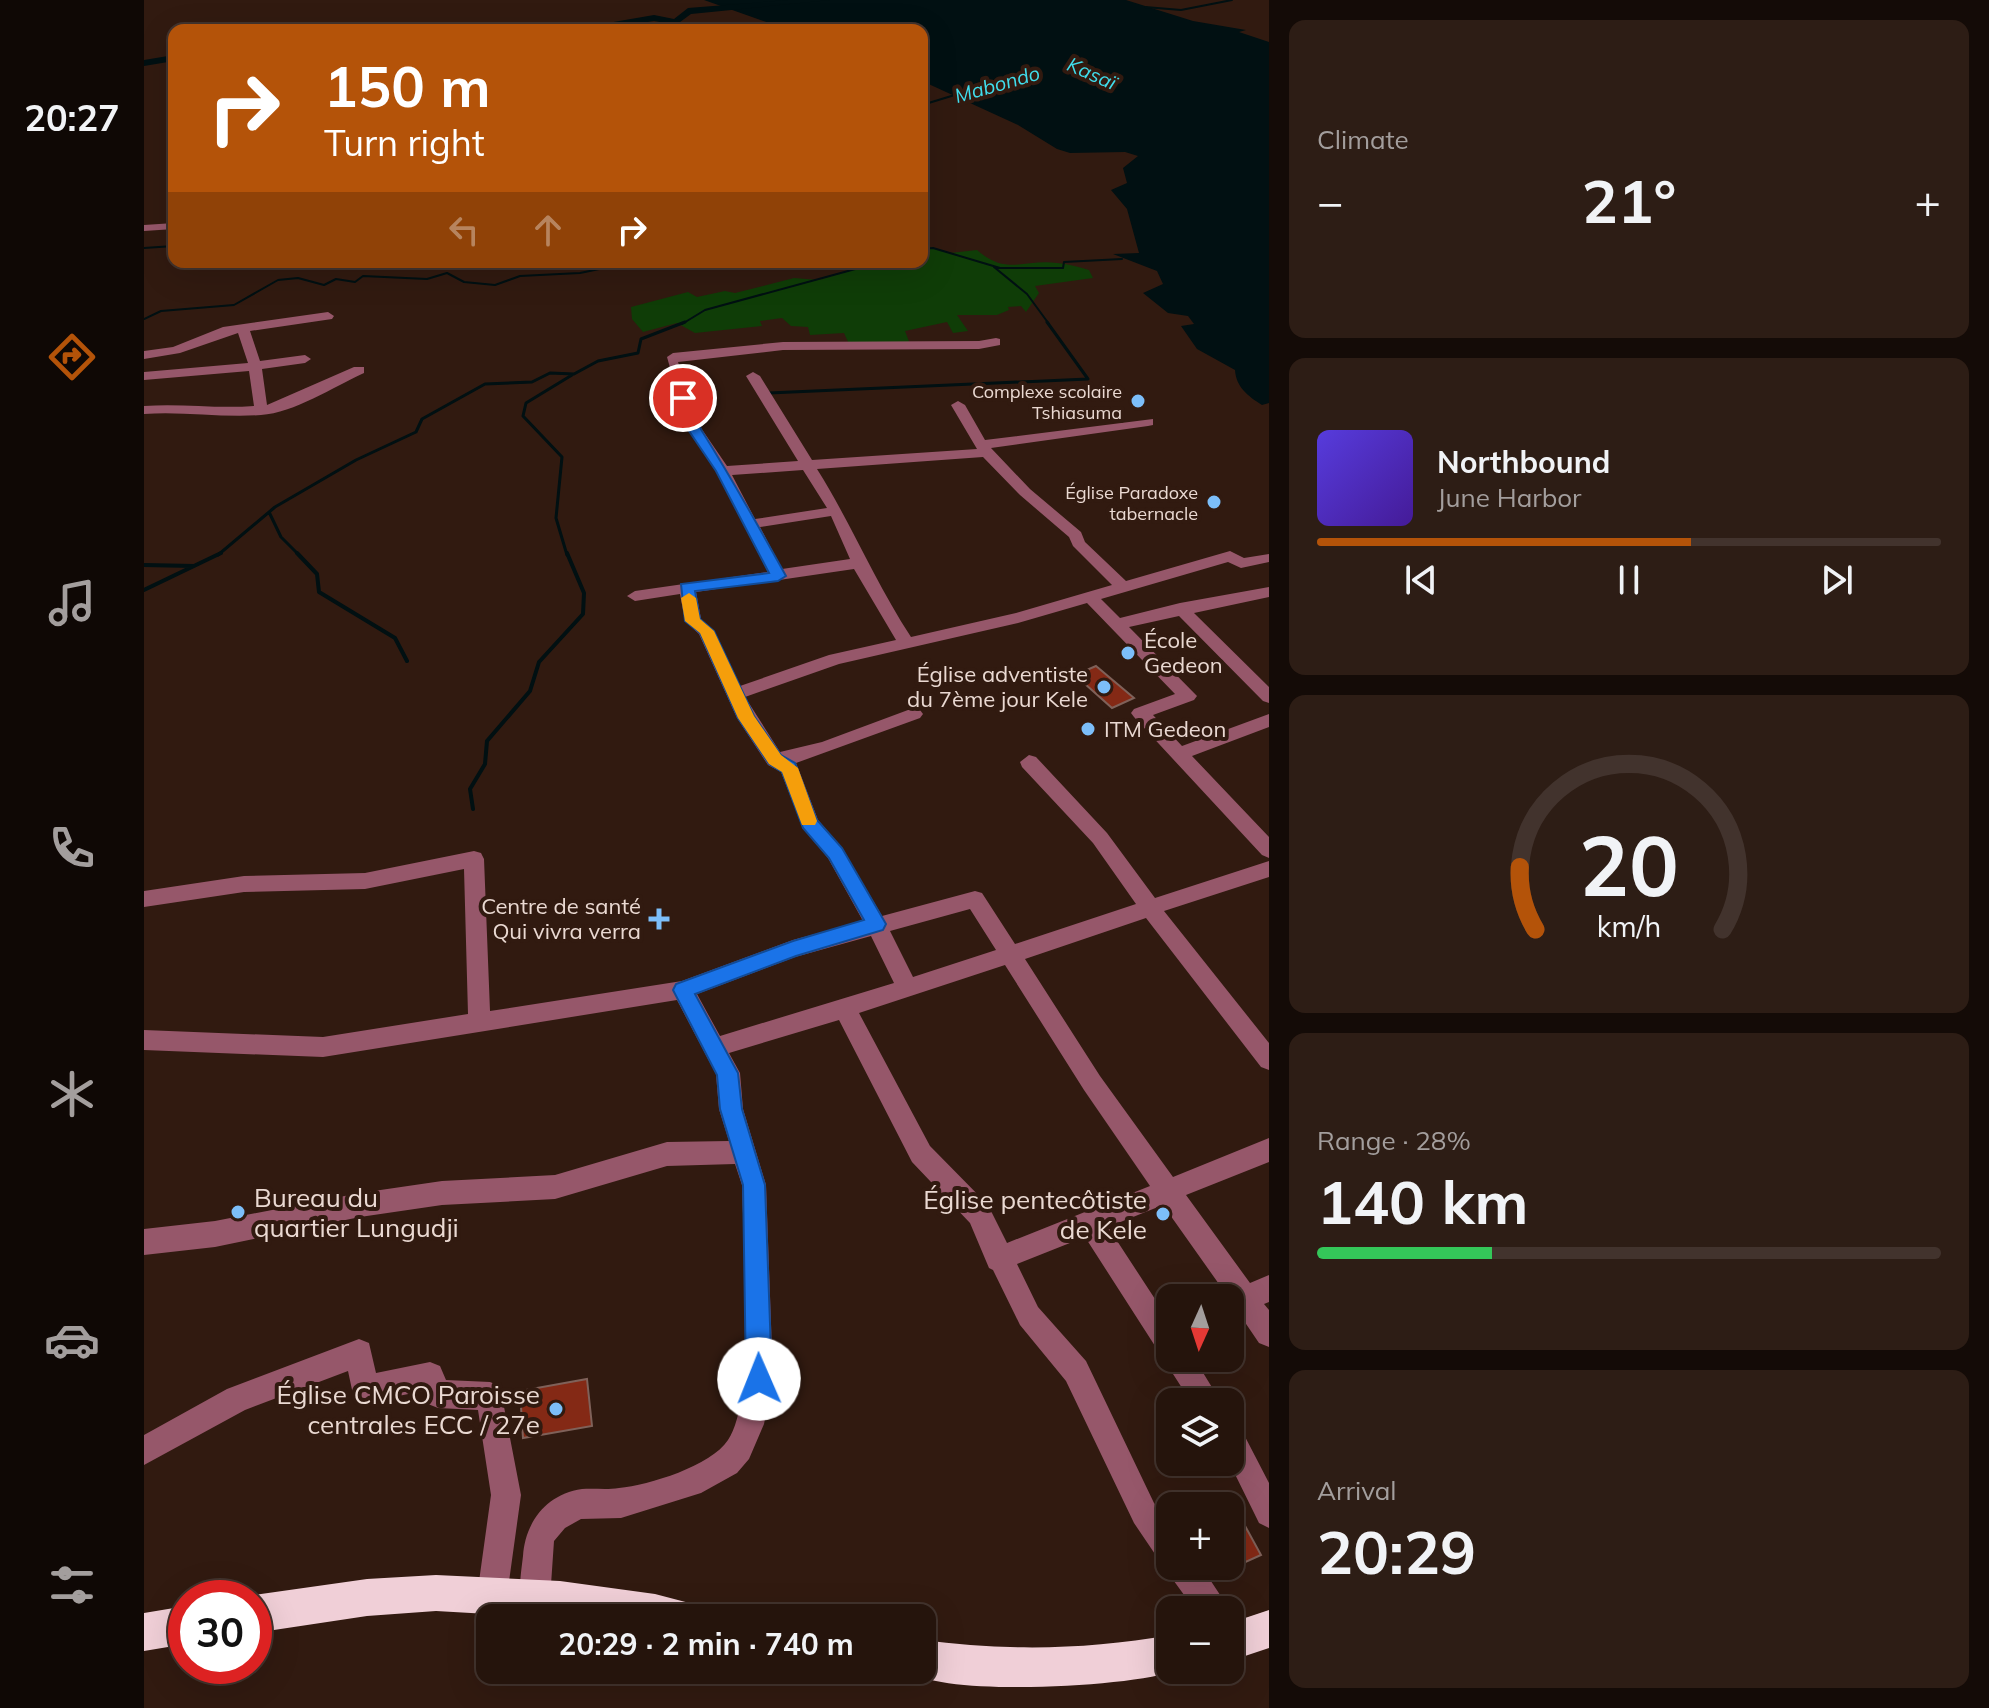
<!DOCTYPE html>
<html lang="en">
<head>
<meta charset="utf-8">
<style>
	:root { --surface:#25140c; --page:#2d1d15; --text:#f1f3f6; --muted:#a39e9d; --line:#42332d; --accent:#b45309 }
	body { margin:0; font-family:Mulish,sans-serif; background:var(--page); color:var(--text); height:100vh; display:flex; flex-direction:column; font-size:30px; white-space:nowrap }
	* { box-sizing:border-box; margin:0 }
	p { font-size:26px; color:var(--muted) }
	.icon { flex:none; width:44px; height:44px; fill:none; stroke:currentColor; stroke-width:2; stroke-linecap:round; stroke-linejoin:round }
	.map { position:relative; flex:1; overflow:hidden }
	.sheet { display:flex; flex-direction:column; gap:20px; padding:20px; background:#140b07; width:720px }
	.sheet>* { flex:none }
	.guide { position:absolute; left:24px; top:24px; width:760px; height:244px; border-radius:16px; box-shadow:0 8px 32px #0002,0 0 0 2px var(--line); background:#b45309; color:#fff; overflow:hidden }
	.needle { width:52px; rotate:183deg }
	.controls { position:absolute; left:1012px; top:1284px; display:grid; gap:16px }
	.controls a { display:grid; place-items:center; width:88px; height:88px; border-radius:16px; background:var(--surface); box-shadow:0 8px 32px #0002,0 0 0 2px var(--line); font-size:40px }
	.speed { position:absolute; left:24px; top:1580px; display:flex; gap:16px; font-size:40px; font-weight:700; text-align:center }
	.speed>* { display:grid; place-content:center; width:104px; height:104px; border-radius:50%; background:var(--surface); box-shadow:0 8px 32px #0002,0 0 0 2px var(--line); line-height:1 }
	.speed .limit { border:12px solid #d22; background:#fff; color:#111 }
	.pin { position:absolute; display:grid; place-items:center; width:68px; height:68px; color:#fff; margin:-34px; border:4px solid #fff; border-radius:50%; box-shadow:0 2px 8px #0007 }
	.me { position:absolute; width:88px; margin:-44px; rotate:359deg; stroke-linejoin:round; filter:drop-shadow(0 0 6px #0008) }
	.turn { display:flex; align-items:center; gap:28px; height:168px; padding:0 24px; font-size:36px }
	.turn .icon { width:104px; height:104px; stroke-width:2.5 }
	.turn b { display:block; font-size:56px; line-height:68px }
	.lanes { display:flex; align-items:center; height:76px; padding:0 24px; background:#0003; justify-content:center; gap:40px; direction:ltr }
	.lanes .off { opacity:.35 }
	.big { font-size:60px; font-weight:700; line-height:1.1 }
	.sheet .tile { flex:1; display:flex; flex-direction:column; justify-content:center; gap:12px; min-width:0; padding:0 28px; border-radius:16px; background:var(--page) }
	.sheet .dial { align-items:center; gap:0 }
	.dial svg { height:208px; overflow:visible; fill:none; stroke:var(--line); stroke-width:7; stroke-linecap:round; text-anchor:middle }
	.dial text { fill:var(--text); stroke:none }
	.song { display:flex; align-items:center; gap:24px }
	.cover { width:96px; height:96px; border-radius:12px; background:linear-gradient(135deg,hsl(250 70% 55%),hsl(260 70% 35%)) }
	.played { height:8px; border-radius:4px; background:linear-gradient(90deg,var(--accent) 60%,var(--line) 60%) }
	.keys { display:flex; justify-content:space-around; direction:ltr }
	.heat { display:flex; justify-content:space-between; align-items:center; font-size:44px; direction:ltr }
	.charge { height:12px; border-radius:6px; background:linear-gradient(90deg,#34c759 28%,var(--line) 0) }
	.trip { position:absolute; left:332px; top:1604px; width:460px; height:80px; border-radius:16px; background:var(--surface); box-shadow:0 8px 32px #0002,0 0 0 2px var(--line); font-weight:700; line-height:80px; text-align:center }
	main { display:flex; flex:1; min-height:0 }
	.dock { display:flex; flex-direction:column; width:144px; justify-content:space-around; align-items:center; background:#0f0805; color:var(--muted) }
	.dock .icon { width:56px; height:56px }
	.dock .active { color:var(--accent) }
	.dock b { font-size:36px; color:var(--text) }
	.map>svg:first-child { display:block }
	.green { fill:#0f3d07 }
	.water { fill:#011012 }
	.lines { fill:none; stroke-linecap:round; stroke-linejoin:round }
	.stream-far2 { stroke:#011012; stroke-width:2 }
	.stream-far1 { stroke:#011012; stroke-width:3 }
	.stream { stroke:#011012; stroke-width:4 }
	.river { fill:#011012; fill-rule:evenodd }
	.building { fill:#842915; stroke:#7f6159; stroke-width:2 }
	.minor { fill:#96576a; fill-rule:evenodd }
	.highway { fill:#f0cfd7; fill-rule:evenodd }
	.route { fill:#1a73e8; stroke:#114b97; stroke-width:2 }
	.slow { fill:#f59e0b }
	.poi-dot { fill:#7cbef9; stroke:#311a10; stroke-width:3 }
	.labels { text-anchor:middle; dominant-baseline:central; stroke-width:8; stroke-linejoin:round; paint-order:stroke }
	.far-poi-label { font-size:18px; fill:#ead9d2; stroke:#311a10; text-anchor:end }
	.far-water-label { font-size:20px; font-style:italic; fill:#40deed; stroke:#311a10 }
	.poi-label { font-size:22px; fill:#ead9d2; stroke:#311a10; text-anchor:start }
	.near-poi-label { font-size:26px; fill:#ead9d2; stroke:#311a10; text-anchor:end }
</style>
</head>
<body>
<main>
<nav class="dock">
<b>20:27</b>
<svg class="icon active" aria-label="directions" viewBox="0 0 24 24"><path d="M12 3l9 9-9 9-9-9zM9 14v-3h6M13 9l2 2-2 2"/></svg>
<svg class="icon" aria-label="music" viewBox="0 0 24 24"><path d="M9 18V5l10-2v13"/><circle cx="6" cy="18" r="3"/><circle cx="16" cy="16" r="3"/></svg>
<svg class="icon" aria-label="phone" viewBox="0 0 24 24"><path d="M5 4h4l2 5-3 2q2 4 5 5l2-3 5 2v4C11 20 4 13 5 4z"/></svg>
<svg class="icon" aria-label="climate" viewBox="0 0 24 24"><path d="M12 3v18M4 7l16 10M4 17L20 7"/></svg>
<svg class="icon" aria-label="car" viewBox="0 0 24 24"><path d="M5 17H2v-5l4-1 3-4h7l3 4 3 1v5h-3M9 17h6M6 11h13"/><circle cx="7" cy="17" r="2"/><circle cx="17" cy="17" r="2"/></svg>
<svg class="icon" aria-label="filters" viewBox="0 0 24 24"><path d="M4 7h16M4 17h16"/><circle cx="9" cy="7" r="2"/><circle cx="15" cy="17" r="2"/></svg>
</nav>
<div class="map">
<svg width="1125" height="1708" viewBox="0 0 1125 1708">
	<rect width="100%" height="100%" fill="#311a10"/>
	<path class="green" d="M786 247 806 253 833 250C863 276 879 259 913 263 924 264 935 267 945 270L949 278 891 286 895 293 882 312 877 306 864 307 865 310 853 315H813L824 331 809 333 803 322 761 331 766 344H705L700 333 666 335 664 327 647 326 638 318 616 321 618 326 551 333 533 323 499 332 488 319 487 307 544 292 553 297 581 291 591 293 650 278 675 280 736 262H778V250Z"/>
	<path class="water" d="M560 0H982L1049 21 1102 30 1095 32 1125 42V403L1118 405C1104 396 1092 387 1091 370L1053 349 1037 326 1050 324 1044 316 1024 313 999 293 1019 284 1013 271 969 254 995 253 983 209 967 190 983 183 979 168 994 156 981 152 926 153 913 149 874 125 778 81V30H645Z"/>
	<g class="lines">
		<path class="stream-far2" d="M1001 7 1037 10 1088 0
			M778 105 814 94
			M0 248 30 246
			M778 249 789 248 856 268H919L920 262 978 259
			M850 267 883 294 905 324
			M0 319 17 311 90 305 134 280 154 278 180 285 192 279 211 282 219 276 283 279 303 273 320 282 351 285 376 276 436 273 489 262
			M538 324 561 310 737 262"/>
		<path class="stream-far1" d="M625 393 944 379 903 322
			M125 512 137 537 155 555
			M74 555 131 507 212 460 272 432 278 419 341 384 388 382 406 373 430 374 454 361 494 353 497 339 541 322
			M423 555 412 518 418 457 379 416 382 403 428 375"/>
		<path class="stream" d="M153 553 173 574 175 592 251 638 263 661
			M0 565 50 566
			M0 590 77 553
			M329 809 326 789 341 764 343 741 386 691 395 662 439 614 440 593 423 553"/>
		<path class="river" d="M644 0H686L547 14 532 25 510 21 454 30 452 25 510 15 530 19 544 8Z
			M30 55V61L0 66V60Z"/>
	</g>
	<path class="building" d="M952 666 990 698 968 708 931 675Z
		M443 1379 448 1426 379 1438 376 1391Z
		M1100 1524 1117 1555 1086 1569V1531Z"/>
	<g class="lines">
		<path class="minor" d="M30 223V229L0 231V225Z
			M184 312 190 316 188 319 106 331 116 361 161 355 167 359 161 363 118 369 123 405 210 367H220V373C189 387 150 413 117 415 78 418 39 411 0 414V406C37 403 72 409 110 406L105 371 0 380V372L104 363 94 333 36 353 0 359V351L29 347 79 327Z
			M852 338 856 339V345L835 349 639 350 534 362 557 428 583 466 654 461 602 376 609 372 616 376 668 460 833 449 807 405 814 401 821 405 841 440 1009 419V425L1004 426 847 448 886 489 937 532 941 542 982 581 1086 551 1100 558 1125 554V562L1097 568 1084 562 957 599 976 618 1036 603 1125 587V597L1050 613 1125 687V703L1119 701 1035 616 985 627 1053 696 1050 700 1009 715 1038 746 1125 714V727L1048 756 1125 837V858L1118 855 990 717 987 713 990 709 1031 694 943 603 874 623 695 664 601 697 636 752 678 742 764 710H776L779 714 776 718 652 763 674 820 698 848 738 916 831 891 838 893 871 944 992 904 949 843 878 767 876 762 885 755 892 757 963 833 1011 898 1125 861V877L1020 911 1125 1043V1070L1117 1067 1002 918 881 959 956 1076 1029 1177 1125 1138V1162L1042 1195 1106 1283 1125 1275V1302L1120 1304 1125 1310V1347L1115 1343 1096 1315 1086 1319V1298H1076L1082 1294 1019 1205 964 1227 1026 1322V1358H1050L1077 1402H1047L941 1237 873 1264 894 1307 942 1361 1010 1503 1026 1524V1566H1057L1086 1610H1051L1027 1577 1024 1563 1015 1560 990 1523 922 1381 876 1325 849 1270 845 1268 826 1223 768 1162 695 1020 585 1053 596 1073 599 1109 622 1185 629 1379 620 1424 605 1459 593 1473 557 1493 477 1518 437 1519 421 1528 410 1541 406 1599 402 1610 391 1614 380 1610C373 1593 377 1574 379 1556 381 1523 402 1494 438 1489 450 1488 462 1490 475 1488 505 1485 567 1466 584 1440 613 1397 599 1241 598 1185L591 1164 523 1166 411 1199 298 1205 216 1217 71 1247 0 1255V1229L71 1221 216 1193 298 1181 411 1175 523 1142 585 1141 575 1109 572 1074 533 1000 179 1057 0 1050V1030L179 1037 324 1014 320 869 221 889 100 892 0 907V891L100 876 221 873 330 851 337 853 340 859 346 1011 538 981 649 940 719 921 684 858 659 828 637 772 624 765 593 718 555 634 541 621 536 594 491 601 483 596 491 591 624 572 572 471 543 428 523 357 529 353 639 342 835 341ZM839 457 876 495 925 537 929 546 968 585 872 613 767 637C731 582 707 523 673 469ZM659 470 683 508 611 519 588 475ZM687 516 706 559 638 569 616 527ZM710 569 752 640 685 655 596 686 570 631 557 619 552 592ZM826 909 852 950 769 977 746 931ZM727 936 750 983 576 1036 553 994 651 957ZM861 965 940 1090 1006 1186 863 1243 844 1205 786 1146 715 1013Z
			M215 1339 225 1343 232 1373 286 1362 296 1366 302 1380 346 1382 356 1386 377 1495 363 1596 359 1607 348 1611 337 1607 333 1596 347 1495 334 1410 294 1408 284 1404 279 1391 220 1403 210 1399 204 1371 101 1410 0 1465V1435L83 1389Z
			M1086 1423 1096 1427 1125 1483V1528L1115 1523 1085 1462Z"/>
		<path class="highway" d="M292 1575 416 1581 511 1594 553 1605 559 1618H416L292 1611 223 1616 110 1633V1598H104L110 1595 223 1579Z
			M42 1606V1644L0 1651V1613Z
			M1125 1610V1648L1086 1661V1623Z
			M1026 1635V1670H1033C993 1687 794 1698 763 1670H778V1640C862 1651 943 1650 1026 1635Z"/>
	</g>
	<path class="route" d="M539 395C550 400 551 420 558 431 588 479 615 527 642 576L634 581 551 591 556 619 570 631 610 716 637 755 651 763 673 820 698 848 742 924 739 930 652 956 551 994 594 1073 598 1109 621 1185 628 1379 624 1388 615 1391 606 1388 602 1379 599 1185 576 1109 573 1075 529 990 532 984 649 941 720 920 685 858 659 828 638 772 625 764 594 718 556 633 541 621 537 584 625 573 572 471 543 428 533 398Z"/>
	<path class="slow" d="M545 593 552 598 556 619 570 631 610 716 637 755 654 768 673 821 671 825H658L638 772 625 764 594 718 556 633 541 621 537 598Z"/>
	<g class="poi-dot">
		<circle cx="994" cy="401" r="8"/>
		<circle cx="1070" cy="502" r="8"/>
		<circle cx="984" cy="653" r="8"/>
		<circle cx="960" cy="687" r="8"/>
		<circle cx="944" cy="729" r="8"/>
		<path d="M511 907h8v8h8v8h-8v8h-8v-8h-8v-8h8z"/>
		<circle cx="94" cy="1212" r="8"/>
		<circle cx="1019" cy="1214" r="8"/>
		<circle cx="412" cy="1409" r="8"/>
	</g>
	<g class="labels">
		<g class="far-poi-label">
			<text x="978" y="391">Complexe scolaire<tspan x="978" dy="21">Tshiasuma</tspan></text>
			<text x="1054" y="492">Église Paradoxe<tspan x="1054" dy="21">tabernacle</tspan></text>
		</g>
		<g class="far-water-label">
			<text transform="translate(948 73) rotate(24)">Kasaï</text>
			<text transform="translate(853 84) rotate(-16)">Mabondo</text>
		</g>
		<g class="poi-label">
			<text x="1000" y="640">École<tspan x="1000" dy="25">Gedeon</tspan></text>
			<text x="944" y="674" text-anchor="end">Église adventiste<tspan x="944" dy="25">du 7ème jour Kele</tspan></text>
			<text x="960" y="729">ITM Gedeon</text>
			<text x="497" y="906" text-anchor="end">Centre de santé<tspan x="497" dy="25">Qui vivra verra</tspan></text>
		</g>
		<g class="near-poi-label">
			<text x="110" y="1197" text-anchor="start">Bureau du<tspan x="110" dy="30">quartier Lungudji</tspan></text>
			<text x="1003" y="1199">Église pentecôtiste<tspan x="1003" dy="30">de Kele</tspan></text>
			<text x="396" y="1394">Église CMCO Paroisse<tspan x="396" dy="30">centrales ECC / 27e</tspan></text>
		</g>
	</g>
</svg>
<div class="controls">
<a><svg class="needle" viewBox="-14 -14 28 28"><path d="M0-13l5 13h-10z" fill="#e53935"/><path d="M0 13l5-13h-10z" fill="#a39e9d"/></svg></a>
<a><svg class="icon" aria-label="layers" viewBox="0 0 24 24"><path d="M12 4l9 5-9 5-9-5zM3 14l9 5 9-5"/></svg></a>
<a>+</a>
<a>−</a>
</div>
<div class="speed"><div class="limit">30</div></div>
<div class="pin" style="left:539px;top:398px;background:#d93025"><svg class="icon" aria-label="arrive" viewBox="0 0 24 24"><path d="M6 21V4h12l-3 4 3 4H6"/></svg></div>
<svg class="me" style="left:615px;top:1379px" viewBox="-20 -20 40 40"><circle r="19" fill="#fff"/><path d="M0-13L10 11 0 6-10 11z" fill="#1a73e8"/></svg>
<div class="trip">20:29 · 2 min · 740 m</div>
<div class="guide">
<div class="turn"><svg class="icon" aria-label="right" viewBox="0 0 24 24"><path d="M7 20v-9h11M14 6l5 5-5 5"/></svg><div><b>150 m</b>Turn right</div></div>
<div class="lanes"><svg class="icon off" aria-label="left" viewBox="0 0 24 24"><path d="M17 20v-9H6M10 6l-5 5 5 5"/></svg><svg class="icon off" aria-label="ahead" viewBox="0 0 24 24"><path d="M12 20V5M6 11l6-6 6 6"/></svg><svg class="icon" aria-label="right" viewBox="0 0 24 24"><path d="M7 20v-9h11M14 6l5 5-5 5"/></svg></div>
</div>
</div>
<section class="sheet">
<div class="tile"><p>Climate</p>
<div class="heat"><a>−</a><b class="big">21°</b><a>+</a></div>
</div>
<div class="tile">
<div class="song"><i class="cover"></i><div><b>Northbound</b><p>June Harbor</p></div></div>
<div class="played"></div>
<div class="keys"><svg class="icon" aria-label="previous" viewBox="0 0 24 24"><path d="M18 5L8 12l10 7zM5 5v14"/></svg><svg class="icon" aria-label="pause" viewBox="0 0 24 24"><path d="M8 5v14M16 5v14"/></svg><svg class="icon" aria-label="next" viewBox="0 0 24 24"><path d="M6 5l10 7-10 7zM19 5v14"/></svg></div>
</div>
<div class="tile dial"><svg viewBox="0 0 100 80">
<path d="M14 69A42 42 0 1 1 86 69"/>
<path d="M14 69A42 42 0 0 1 8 45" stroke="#b45309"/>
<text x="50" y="56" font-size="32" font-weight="700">20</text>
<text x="50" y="72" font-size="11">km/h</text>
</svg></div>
<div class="tile"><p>Range · 28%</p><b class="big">140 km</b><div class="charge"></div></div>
<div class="tile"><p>Arrival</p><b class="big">20:29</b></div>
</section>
</main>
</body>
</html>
